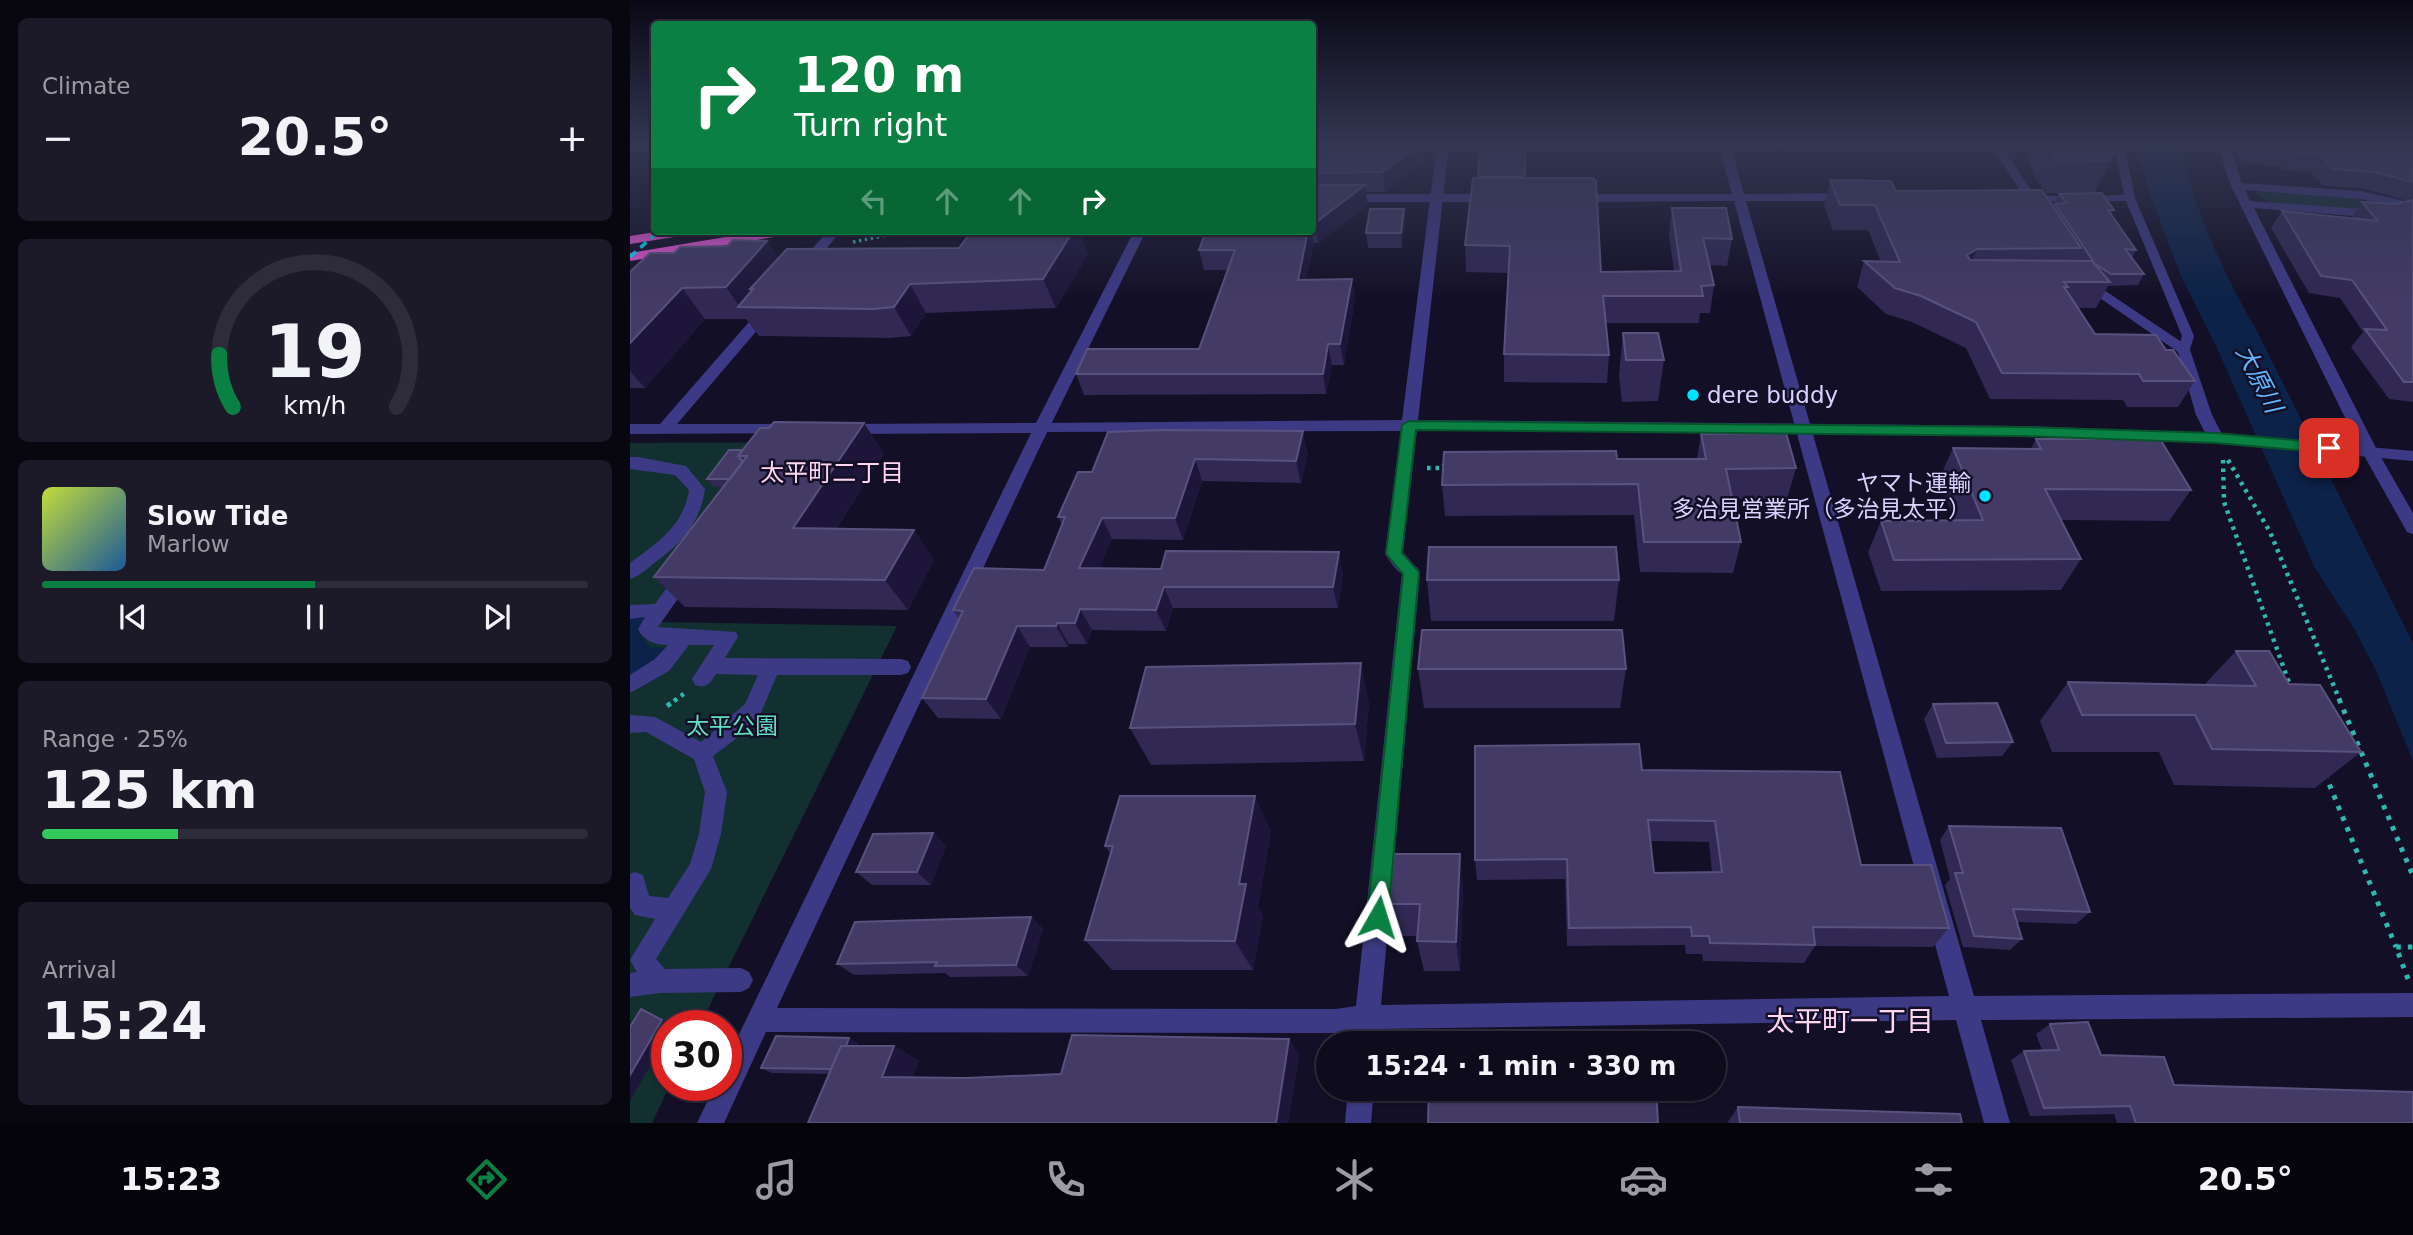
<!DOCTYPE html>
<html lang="en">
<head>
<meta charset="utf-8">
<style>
	:root { --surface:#0e0b1c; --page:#1c1929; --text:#f1f3f6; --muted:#9b9ba3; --line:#2e2b3b; --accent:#0b8043 }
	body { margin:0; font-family:"DejaVu Sans","Noto Sans JP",sans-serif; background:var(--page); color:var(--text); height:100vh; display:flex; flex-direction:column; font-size:26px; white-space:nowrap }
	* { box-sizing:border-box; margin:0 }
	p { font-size:23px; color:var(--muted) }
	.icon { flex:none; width:38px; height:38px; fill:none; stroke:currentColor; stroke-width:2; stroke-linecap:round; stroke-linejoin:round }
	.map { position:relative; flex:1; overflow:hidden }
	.details { display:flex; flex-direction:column; gap:18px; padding:18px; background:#08060f; width:630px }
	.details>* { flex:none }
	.hud { position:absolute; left:21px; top:21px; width:665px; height:214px; border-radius:7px; box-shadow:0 2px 5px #0004,0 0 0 2px var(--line); background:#0b8043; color:#fff; overflow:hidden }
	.speed { position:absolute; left:21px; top:1010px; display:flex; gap:14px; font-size:35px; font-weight:700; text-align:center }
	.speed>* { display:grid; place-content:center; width:91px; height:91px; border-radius:50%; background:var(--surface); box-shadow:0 2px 5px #0004,0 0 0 2px var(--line); line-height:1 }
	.speed .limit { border:10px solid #d22; background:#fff; color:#111 }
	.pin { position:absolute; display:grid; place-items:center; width:60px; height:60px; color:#fff; margin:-30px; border-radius:14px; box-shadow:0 4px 10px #0006 }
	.me { position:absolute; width:77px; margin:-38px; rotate:6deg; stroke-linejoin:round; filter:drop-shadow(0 0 5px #0008) }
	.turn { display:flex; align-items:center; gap:24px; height:147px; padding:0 28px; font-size:32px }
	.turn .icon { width:91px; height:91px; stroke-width:2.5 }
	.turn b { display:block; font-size:49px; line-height:60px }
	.lanes { display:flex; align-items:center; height:66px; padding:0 28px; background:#0003; justify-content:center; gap:35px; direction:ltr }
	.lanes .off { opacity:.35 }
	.big { font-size:52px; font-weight:700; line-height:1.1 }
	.details .tile { flex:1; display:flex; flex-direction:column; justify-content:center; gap:10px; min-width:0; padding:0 24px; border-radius:10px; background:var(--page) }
	.details .dial { align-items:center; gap:0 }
	.dial svg { height:182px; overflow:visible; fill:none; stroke:var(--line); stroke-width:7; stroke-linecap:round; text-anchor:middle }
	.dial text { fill:var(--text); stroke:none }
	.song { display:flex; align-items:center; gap:21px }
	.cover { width:84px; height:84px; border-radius:10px; background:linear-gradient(135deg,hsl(70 70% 55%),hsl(210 70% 35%)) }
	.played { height:7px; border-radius:4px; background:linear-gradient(90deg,var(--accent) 50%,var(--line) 50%) }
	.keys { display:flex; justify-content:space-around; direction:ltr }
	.heat { display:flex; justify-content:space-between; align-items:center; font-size:38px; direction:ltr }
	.charge { height:10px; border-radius:5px; background:linear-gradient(90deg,#34c759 25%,var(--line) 0) }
	.trip { position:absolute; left:686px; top:1031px; width:410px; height:70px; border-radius:35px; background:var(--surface); box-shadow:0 2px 5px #0004,0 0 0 2px var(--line); font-weight:700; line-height:70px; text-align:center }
	.tab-bar { display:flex; height:112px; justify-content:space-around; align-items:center; background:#06040b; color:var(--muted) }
	.tab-bar .icon { width:49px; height:49px }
	.tab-bar .current { color:var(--accent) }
	.tab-bar b { font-size:32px; color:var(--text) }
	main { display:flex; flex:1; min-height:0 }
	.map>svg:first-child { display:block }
	.green { fill:#12302f }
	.water { fill:#0c2248 }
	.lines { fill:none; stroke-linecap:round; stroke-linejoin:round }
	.path-far2 { stroke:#2fb8b0; stroke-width:3.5; stroke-dasharray:2.5 3.5; stroke-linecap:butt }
	.path-far1 { stroke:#2fb8b0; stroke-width:4.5; stroke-dasharray:3.5 5; stroke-linecap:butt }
	.path { stroke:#2fb8b0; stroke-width:5; stroke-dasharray:4.5 7; stroke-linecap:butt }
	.service { fill:#3d3a85; fill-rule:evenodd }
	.pedestrian { fill:#3d3a85; fill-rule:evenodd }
	.minor { fill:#3d3a85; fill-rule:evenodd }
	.tertiary { fill:#3d3a85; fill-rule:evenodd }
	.trunk { fill:#e055d1; fill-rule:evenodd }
	.rail { stroke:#00e5ff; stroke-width:3.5; stroke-dasharray:8 6; stroke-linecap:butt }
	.wall { fill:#312854; fill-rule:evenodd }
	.shaded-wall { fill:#1d163a }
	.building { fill:#433a66; stroke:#5a527e; stroke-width:2; fill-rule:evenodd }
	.route { fill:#0b8043; stroke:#07532c; stroke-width:2 }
	.poi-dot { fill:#00e5ff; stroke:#130f26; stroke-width:2.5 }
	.labels { text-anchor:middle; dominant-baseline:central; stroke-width:5; stroke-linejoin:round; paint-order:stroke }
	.poi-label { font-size:23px; fill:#d9d4ff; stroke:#130f26; text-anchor:start }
	.park-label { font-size:23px; fill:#5fe0c0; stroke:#130f26 }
	.water-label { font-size:24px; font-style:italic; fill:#62b6ff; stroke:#130f26 }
	.neighbourhood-label { font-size:24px; fill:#ffd6f0; stroke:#130f26 }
	.near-neighbourhood-label { font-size:28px; fill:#ffd6f0; stroke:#130f26 }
</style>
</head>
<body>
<main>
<section class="details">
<div class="tile"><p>Climate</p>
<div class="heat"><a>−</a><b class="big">20.5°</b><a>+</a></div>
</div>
<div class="tile dial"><svg viewBox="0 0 100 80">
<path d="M14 69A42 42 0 1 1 86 69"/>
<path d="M14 69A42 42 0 0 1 8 46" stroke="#0b8043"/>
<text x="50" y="56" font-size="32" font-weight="700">19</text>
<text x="50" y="72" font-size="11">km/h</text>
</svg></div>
<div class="tile">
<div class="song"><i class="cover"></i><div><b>Slow Tide</b><p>Marlow</p></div></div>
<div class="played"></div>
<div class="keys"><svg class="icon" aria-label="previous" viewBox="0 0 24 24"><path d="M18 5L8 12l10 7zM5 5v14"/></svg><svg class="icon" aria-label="pause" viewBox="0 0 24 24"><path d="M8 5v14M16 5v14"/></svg><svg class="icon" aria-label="next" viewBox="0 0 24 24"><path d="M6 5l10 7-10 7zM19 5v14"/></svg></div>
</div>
<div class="tile"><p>Range · 25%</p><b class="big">125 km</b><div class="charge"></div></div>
<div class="tile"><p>Arrival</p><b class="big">15:24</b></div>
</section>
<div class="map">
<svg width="1783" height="1123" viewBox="0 0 1783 1123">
	<rect width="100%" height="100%" fill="#130f26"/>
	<path class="green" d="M1630 189 1727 197 1741 207 1737 210 1640 203 1625 194Z
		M159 442 28 622 267 626 70 1025 37 1026V1085H40L22 1123H0V443Z"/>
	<path class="water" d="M1507 144H1549C1565 211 1592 271 1627 331L1783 643V761L1747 673 1725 630 1685 568 1587 348 1551 276 1519 192Z
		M22 612 9 632 20 647 41 648 0 680V615Z"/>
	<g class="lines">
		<path class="path-far2" d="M682 150 712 144
			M223 242 278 231"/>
		<path class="path-far1" d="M1593 460 1594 502 1661 688
			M1598 460 1640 532 1710 701
			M797 468H811L815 464
			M44 701 55 693"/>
		<path class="path" d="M1709 699 1783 876
			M37 706 47 699
			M1695 774 1766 947
			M1778 979 1766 947H1783"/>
		<path class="service" d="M1484 144H1494L1505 198 1564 336 1559 353H1549L1548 350 1552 336 1496 201 1401 202 1396 199 1401 196 1494 195Z"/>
		<path class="pedestrian" d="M0 457H8L56 466 75 489C70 524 51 544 23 564 16 570 9 576 0 579V563C28 542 53 527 59 490L45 475 0 469Z
			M55 569 61 571 64 576 28 627 106 632 108 637 95 658 271 659 278 661 281 667 278 673 271 675H147L130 715 107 738 83 756 97 792 91 834 81 869 26 959 35 969 111 968 119 972 123 980 119 988 111 992 30 993 0 997V973L7 972 0 960 25 919 5 915 0 908V874L5 872 13 875 19 896 38 898 60 864 69 834 75 792 64 759 16 732 0 733V715L25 717 71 742 115 704 128 675 86 674C80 683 77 689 65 685L62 679 84 645H59L39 671 0 693V675L25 659 38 645C25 645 14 641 8 629L15 617 0 619V605L25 604 49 571Z"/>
		<path class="minor" d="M1088 144H1100L1114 194 1219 193 1225 197 1219 201H1116L1344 996 1783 993V1017L1351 1020 1380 1123H1354L1326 1020 749 1029 747 1043H723L724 1031 706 1033 136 1032 94 1123H67L85 1085H96V1061L401 433 215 434 207 429 215 424 406 423 504 231H516L406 455 147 1008 706 1009 726 1006 772 572 775 567H787L790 572 751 1005 1319 996 1104 201 943 202 937 198 943 194H1102Z
			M1360 144H1370L1414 209 1412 212H1404Z
			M1587 144H1599L1612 183 1731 191 1783 203V211L1731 199 1615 190 1620 201 1747 210 1753 214 1747 218 1624 208 1748 452 1783 513V534L1777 532 1732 452 1601 186Z
			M682 194H862L868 198 862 202H682Z
			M198 231H211L181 267H171V261Z
			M1456 278 1559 347 1582 415 1594 438 1592 442H1580L1566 415 1548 352 1451 285 1449 282Z
			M137 306 144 310 142 313 47 424H152L157 425 160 429 157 433 0 434V424H30L132 307Z
			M718 1088H744L741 1123H715Z"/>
		<path class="tertiary" d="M807 144H819L788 420 1392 426 1586 433 1783 451V461L1586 443 1392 436 787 430 773 552 790 572 787 577C773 581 762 565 755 554L771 431 406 432 403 428 411 423 772 420Z"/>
		<path class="trunk" d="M31 231H64L57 235 0 244V236Z
			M131 231H163L156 235 0 261V253Z"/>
		<path class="rail" d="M0 257 29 231"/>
	</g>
	<path class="wall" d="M850 144H895V178L971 272 1044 271 1039 234 1042 208 1102 239 1097 266 1080 265 1084 285 1080 313H1070L1069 323H976L979 355 977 383 874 382V354L879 273 836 272 835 245 848 178Z
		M1401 144H1485L1486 151 1471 183 1464 193H1416L1404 176 1397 153Z
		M1602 144H1783V402L1759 399 1721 347 1733 332 1710 298 1679 293 1641 228 1652 211 1721 218 1732 202 1764 204 1778 201 1732 188 1693 186 1681 172 1653 170 1650 166 1613 163Z
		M682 147 794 161 755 192H736L738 205 688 243H684L676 280 722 279 725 299 714 365H702L696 394 454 395 446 374 569 349 597 270H574L569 250 576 231H682Z
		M1200 180 1266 191 1423 206 1429 194 1484 210 1481 214 1506 250 1502 258 1514 274 1508 285 1478 286 1466 308H1448L1465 334 1536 350 1565 381 1548 407H1497L1493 400 1360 399 1336 348 1282 322 1256 314 1227 287 1234 261 1251 262 1238 230H1203L1194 205Z
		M774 209 775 224 772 248H738L736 233Z
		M137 241 148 258 458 254 426 308 296 313 281 336 260 338 129 336 116 319H75L15 388H1L0 389V272L44 253Z
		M993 333 1034 360 1028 401 992 402 989 375Z
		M478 432 678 453 671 483 572 481 553 540 482 539 469 569 713 573 708 608H543L536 631 462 630 457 644H439L438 647H400L371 719 308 718 292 698 329 619 323 610 414 570 432 524 428 517 462 472Z
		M1071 434 1166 468 1157 499H1103L1111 542 1103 573 1010 572 1004 515 815 516 812 485 987 459H1067Z
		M1406 439 1561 490 1539 521 1431 520 1451 559 1431 590 1251 591 1238 552 1251 521H1325L1309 479 1323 448 1401 449Z
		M99 450 254 453 206 529 284 530 304 560 278 610 55 607 24 577 94 487H84L77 479Z
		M797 580H989L984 621H801Z
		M1606 651 1659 684 1731 752 1685 788 1544 785 1529 752H1422L1410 721 1438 682 1574 685Z
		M788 669H996L990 708H794Z
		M739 702 734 761 521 765 500 728Z
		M1303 704 1383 742 1372 756 1307 758 1294 719Z
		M1012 770 1231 865 1319 928 1303 947 1185 946 1174 963 1073 961 1072 954H1056L1055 945 937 946 935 879 847 880 845 860ZM1021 841 1079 842 1082 873H1024Z
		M1319 826 1460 912 1446 924 1387 922 1392 939 1380 950 1333 947 1315 885 1320 879 1310 840Z
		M641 831 628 907 633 916 623 970H482L455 940 480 853 475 846Z
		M303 833 316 846 301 885H242L226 872Z
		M833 888 830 971H794L787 941 788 936H767L759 904Z
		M401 917 413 929 398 976 320 977 315 973 224 975 207 964Z
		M1420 1024 1471 1055 1544 1085 1783 1123H1487L1484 1114 1400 1116 1381 1060 1394 1051 1412 1050 1406 1034Z
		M228 1043 227 1046H264L289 1061 283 1077 336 1078 431 1074 669 1054 658 1123 199 1074 142 1073 131 1068Z
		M1108 1107 1332 1123H1097Z"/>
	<path class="shaded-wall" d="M790 144H793L794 161 755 192 752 172Z
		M1486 151 1471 183 1464 193 1479 161Z
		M735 185 738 205 688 243 685 223Z
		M774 209 775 224 772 248 771 233Z
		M443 231H449L458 254 426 308 413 279Z
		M678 231H681L684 243 672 300 668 280Z
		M137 241 157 272 123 289H120L130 304 110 307 96 287Z
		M1347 249 1337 274V255Z
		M722 279 725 299 714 365 710 344Z
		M280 284 296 313 281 336 264 307Z
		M52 288 75 319 15 388 0 371V343Z
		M698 344 702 365 696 394 693 374Z
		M234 423 254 453 187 558 163 528Z
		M673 431 678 453 671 483 666 461Z
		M565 459 572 481 553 540 545 518Z
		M472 518 482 539 461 590 449 568Z
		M284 530 304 560 278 610 255 580Z
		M709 552 713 573 708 608 703 587Z
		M534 587 543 608 536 631 526 610Z
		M450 609 462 630 457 644 445 623Z
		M427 623 439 644 438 647 426 626Z
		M387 626 400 647 371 719 356 699Z
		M731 663 739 702 734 761 725 724Z
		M625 796 641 831 628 907 633 916 623 970 605 941 609 884Z
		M303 833 316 846 301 885 287 872Z
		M830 854 833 888 830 971 826 942Z
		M401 917 413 929 398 976 386 965Z
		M11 1009 43 1025 37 1026V1036L0 1101V1075Z
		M219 1038 228 1043 215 1074 206 1070Z
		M659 1039 669 1054 658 1123H646Z
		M264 1046 289 1061 278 1091 252 1077Z"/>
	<path class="building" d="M707 144H790L752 172 682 173V147H706Z
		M850 144H895V177H848Z
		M1416 144H1485L1486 151 1479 161 1430 162Z
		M1620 144H1783V182L1743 172 1703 169 1692 156 1663 154 1660 149 1622 147Z
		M843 178H963L966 181 971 272 1051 271 1042 208H1096L1102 239 1073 238 1084 285 1071 286 1073 296H973L979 355 874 354 880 246 835 245Z
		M1200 180 1261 181 1266 191 1412 190 1451 248 1347 249 1337 255 1340 260 1462 261 1480 282H1434L1438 287H1434L1465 334 1526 335 1536 350H1543L1565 381H1513L1509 374 1372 373 1346 322 1291 296 1265 288 1234 261 1270 262 1245 205H1210Z
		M682 185H735L685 223H682Z
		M1472 193 1484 210H1478L1506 250 1495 249 1514 274H1481L1465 264 1425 204 1437 203 1429 194Z
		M1783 200V382H1774L1735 329 1757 330 1722 280 1691 276 1652 211 1748 221 1732 202 1764 204Z
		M740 209H774L771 233H736Z
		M342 231H443L413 279 280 284 264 307 243 309 108 307 123 289H120L157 249 329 248Z
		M576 231H678L668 280 722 279 710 344H698L693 374H446L457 349H569L605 250H569Z
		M103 240 137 241 96 287 52 288 0 343V272L20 253H44L50 247 97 246Z
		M993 333H1028L1034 360H996Z
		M144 422 234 423 163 528 284 530 255 580 24 577 117 456H108L130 428H139Z
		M531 430 673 431 666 461 565 459 545 518H472L449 568 531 569 536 551 709 552 703 587H534L526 610 450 609 445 623H427L426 626H387L356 699 292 698 333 611 323 610 344 568 414 570 435 517H428L448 472H462L478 432Z
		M1156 433 1166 468 1096 469 1111 542H1014L1008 484 812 485 814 452 986 451 987 459H1076L1071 434Z
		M1406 439H1530L1561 490 1415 489 1451 559 1264 560 1251 521 1353 520 1323 448 1411 449Z
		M99 450H113L108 456 113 462 100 479H77Z
		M799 547H986L989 580H797Z
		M792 630H992L996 669H788Z
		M1606 651H1639L1659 684 1690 685 1731 752 1582 749 1565 715H1452L1438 682 1626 686Z
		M731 663 725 724 500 728 516 667Z
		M1367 703 1383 742 1316 743 1303 704Z
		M1009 744 1012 770 1210 772 1231 865H1301L1319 928 1183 927 1185 945 1080 943 1079 936H1062L1061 927 939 928 937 859 845 860V746ZM1018 820 1085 821 1092 872 1024 873Z
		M490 796H625L609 884H616L605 941 455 940 483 846H475Z
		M1319 826 1431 828 1460 912 1383 909 1392 939 1344 936 1325 873H1333Z
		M303 833 287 872H226L243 834Z
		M764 854H830L826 942 787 941 790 904H759Z
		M401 917 386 965 305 966 307 962 207 964 225 922Z
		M11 1009 32 1020 0 1075V1027Z
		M1458 1022 1471 1055 1534 1057 1544 1085 1783 1092V1123H1506L1500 1106 1414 1108 1394 1051 1429 1050 1420 1024Z
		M442 1035 659 1039 646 1123H178L211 1046H264L252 1077 336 1078 431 1074Z
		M146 1036 219 1038 216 1046H211L201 1069 131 1068Z
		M799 1088H1026L1028 1123H798Z
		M1108 1107 1330 1114 1332 1123H1110Z"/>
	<linearGradient id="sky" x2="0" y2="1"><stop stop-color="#0a0815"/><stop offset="0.48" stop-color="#333752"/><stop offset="1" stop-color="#333752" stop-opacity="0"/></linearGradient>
	<rect width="1783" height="301" fill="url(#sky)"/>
	<path class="route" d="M779 421 1392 427 1586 433 1699 443 1707 448 1699 453 1586 443 1392 436 786 430 772 553 789 572 758 917 755 924 748 927 741 924 737 917 773 574 756 554 772 425Z"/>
	<g class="poi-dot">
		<circle cx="1063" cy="395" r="7"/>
		<circle cx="1355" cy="496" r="7"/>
	</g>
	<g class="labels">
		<g class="poi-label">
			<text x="1077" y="395">dere buddy</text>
			<text x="1341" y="483" text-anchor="end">ヤマト運輸<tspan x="1341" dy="26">多治見営業所（多治見太平）</tspan></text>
		</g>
		<g class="park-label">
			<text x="102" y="726">太平公園</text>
		</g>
		<g class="water-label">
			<text transform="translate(1629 379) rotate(63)">大原川</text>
		</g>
		<g class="neighbourhood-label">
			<text x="202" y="473">太平町二丁目</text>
		</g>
		<g class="near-neighbourhood-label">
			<text x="1220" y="1021">太平町一丁目</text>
		</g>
	</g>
</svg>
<div class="speed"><div class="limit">30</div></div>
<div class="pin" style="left:1699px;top:448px;background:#d93025"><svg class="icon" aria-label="arrive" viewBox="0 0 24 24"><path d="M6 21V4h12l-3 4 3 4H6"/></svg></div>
<svg class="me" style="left:748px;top:917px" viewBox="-20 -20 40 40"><path d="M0-17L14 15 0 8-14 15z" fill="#0b8043" stroke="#fff" stroke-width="4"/></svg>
<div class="trip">15:24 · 1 min · 330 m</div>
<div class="hud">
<div class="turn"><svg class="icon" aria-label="right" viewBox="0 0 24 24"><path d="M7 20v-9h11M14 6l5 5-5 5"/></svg><div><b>120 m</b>Turn right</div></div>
<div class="lanes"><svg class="icon off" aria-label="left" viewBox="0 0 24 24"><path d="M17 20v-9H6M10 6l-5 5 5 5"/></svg><svg class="icon off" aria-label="ahead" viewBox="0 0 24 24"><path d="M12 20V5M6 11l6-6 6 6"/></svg><svg class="icon off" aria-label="ahead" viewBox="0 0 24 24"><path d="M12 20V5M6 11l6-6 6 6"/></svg><svg class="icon" aria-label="right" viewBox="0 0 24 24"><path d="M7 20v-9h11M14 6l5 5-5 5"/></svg></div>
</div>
</div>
</main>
<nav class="tab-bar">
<b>15:23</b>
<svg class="icon current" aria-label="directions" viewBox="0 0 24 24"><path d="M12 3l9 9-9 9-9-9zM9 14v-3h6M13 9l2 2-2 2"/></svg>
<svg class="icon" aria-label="music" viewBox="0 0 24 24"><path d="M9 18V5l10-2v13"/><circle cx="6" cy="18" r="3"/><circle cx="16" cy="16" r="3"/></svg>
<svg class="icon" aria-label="phone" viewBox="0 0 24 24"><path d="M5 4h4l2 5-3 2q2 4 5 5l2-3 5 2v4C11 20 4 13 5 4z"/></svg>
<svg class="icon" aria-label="climate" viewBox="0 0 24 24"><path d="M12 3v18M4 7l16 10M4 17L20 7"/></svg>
<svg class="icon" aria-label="car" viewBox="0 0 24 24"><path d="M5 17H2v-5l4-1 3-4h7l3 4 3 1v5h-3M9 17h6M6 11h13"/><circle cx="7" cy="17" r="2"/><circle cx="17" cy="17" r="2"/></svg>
<svg class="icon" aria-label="filters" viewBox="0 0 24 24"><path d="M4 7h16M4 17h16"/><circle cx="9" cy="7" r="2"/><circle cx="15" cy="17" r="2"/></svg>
<b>20.5°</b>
</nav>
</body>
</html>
